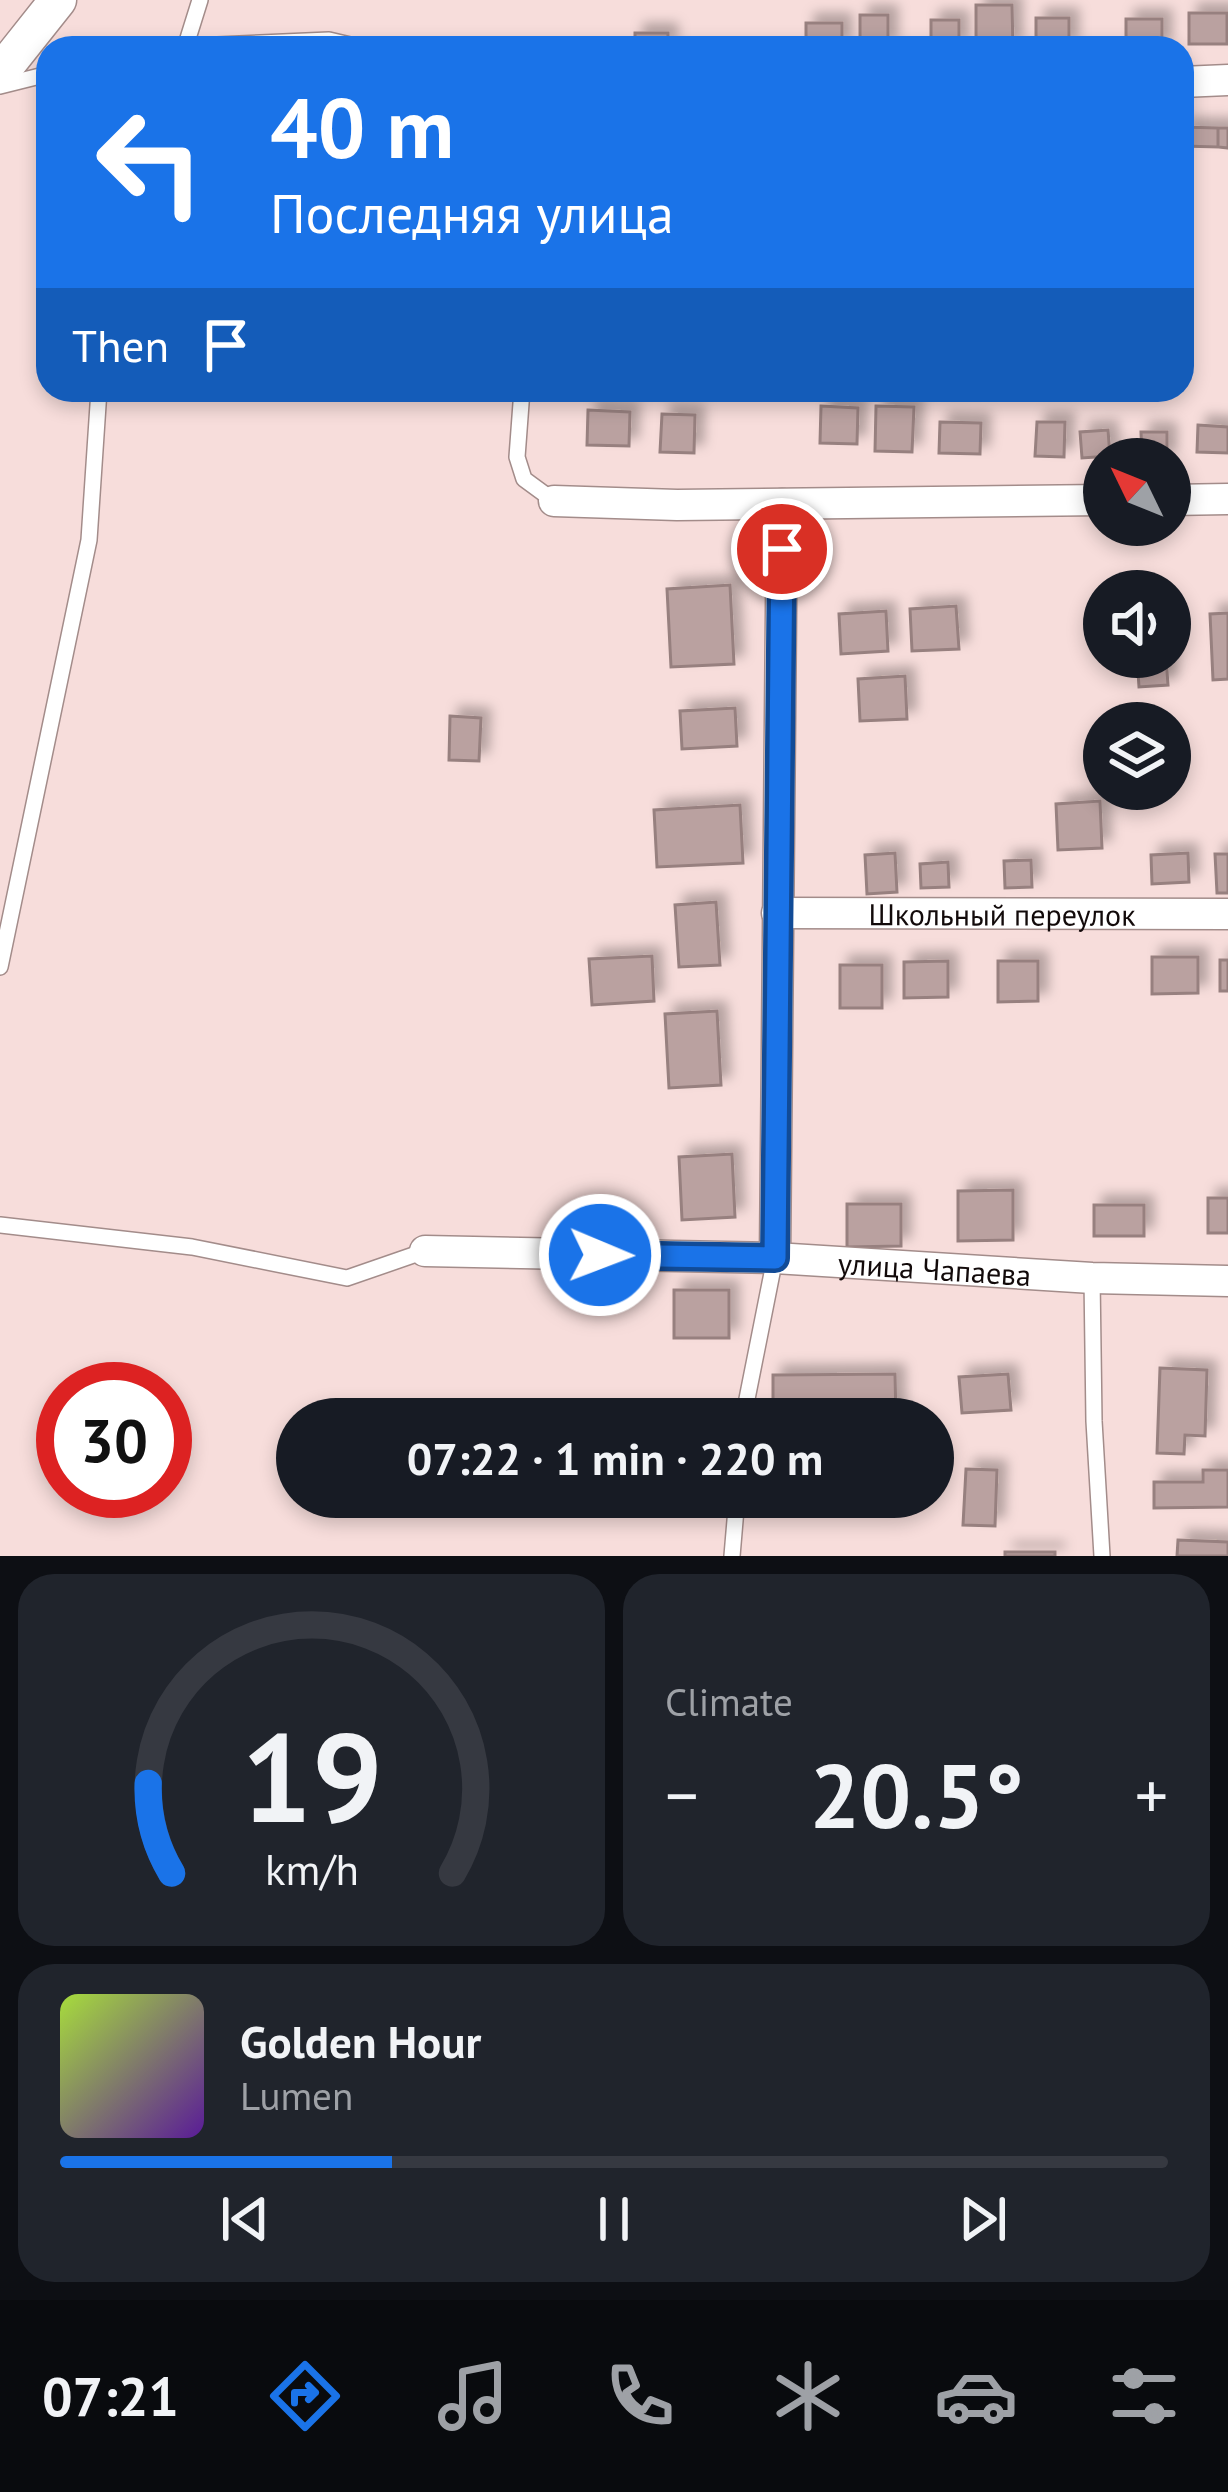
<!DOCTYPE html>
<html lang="en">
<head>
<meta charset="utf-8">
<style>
	:root { --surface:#171b24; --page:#20242c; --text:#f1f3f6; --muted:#9ea1a6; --line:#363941; --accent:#1a73e8 }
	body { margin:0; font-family:"PT Sans",sans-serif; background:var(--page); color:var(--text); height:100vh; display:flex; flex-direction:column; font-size:45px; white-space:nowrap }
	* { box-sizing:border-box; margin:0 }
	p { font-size:39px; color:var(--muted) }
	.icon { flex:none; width:66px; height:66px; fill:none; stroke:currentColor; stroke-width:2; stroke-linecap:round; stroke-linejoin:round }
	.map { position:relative; height:1556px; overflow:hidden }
	.details { display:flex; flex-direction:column; gap:18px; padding:18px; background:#0d0f14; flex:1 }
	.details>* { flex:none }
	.banner { position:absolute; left:36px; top:36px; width:1158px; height:366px; border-radius:36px; box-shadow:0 6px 18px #0003; background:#1a73e8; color:#fff; overflow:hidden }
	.needle { width:78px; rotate:313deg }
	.controls { position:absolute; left:1083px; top:438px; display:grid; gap:24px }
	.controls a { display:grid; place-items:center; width:108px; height:108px; border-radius:50%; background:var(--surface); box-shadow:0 6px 18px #0003; font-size:60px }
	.speed { position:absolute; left:36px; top:1362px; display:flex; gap:24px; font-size:60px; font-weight:700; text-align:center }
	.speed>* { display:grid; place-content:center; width:156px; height:156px; border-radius:50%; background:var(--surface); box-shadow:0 6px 18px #0003; line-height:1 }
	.speed .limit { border:18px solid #d22; background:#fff; color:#111 }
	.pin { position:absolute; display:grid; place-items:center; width:102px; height:102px; color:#fff; margin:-51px; border:6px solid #fff; border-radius:50%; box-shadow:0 3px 12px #0007 }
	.me { position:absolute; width:132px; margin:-66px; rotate:91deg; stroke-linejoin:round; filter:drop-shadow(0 0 9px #0008) }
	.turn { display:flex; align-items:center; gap:42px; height:252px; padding:0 36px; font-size:54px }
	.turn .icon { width:156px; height:156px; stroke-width:2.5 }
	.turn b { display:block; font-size:84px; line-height:102px }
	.then { display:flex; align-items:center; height:114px; padding:0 36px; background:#0003; gap:24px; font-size:45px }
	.big { font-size:90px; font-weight:700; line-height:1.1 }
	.details .card { flex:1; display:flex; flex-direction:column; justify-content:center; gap:18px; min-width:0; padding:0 42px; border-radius:36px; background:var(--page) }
	.details .dial { align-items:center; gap:0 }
	.dial svg { height:312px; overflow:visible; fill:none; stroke:var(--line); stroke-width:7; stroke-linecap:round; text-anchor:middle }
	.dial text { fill:var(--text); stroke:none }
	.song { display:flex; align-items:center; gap:36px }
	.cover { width:144px; height:144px; border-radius:18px; background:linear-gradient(135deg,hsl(80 70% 55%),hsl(270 70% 35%)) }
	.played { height:12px; border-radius:6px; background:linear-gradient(90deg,var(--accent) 30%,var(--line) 30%) }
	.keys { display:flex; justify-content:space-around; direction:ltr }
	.heat { display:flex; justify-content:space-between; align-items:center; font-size:66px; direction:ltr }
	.details .tiles { flex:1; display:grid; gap:18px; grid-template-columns:1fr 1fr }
	.card:last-child { grid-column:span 2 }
	.trip { position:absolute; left:276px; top:1398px; width:678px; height:120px; border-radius:60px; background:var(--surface); box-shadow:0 6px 18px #0003; font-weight:700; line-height:120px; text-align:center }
	.tab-bar { display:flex; height:192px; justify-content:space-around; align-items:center; background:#090b0e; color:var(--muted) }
	.tab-bar .icon { width:84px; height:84px }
	.tab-bar .current { color:var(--accent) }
	.tab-bar b { font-size:54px; color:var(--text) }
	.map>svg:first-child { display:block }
	.building { fill:#baa1a0; stroke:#97807f; stroke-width:3; filter:url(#shadow) }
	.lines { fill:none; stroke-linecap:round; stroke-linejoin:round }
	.service-casing { stroke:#a38c8a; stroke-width:18 }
	.minor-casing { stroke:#a38c8a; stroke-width:33 }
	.tertiary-casing { stroke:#a38c8a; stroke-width:39 }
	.service { stroke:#fff; stroke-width:15 }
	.minor { stroke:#fff; stroke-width:30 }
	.tertiary { stroke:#fff; stroke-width:36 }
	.route-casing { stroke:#114b97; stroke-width:30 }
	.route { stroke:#1a73e8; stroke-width:21 }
	.labels { text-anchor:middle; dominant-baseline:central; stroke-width:9; stroke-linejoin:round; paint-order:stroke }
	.street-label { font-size:30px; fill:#120a0a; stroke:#f7dddb }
</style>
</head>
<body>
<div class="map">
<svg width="1228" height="1556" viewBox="0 0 1228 1556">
	<defs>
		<filter id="shadow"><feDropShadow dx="9" dy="-9" stdDeviation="6" flood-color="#0004"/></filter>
	</defs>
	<rect width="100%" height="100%" fill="#f7dddb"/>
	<path class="building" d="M976 5H1012L1013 48H976Z
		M1189 13H1227V44H1189Z
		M860 15H888V48H860Z
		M1036 18H1069V48H1036Z
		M1126 19H1162V48H1126Z
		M931 20H959V48H931Z
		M806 23H842V48H806Z
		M635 33H668V48H635Z
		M1182 127 1218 128V147L1182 146Z
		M1218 128H1228V148L1218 147Z
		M821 406 858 408 857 444 820 443Z
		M876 406 914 407 912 452 875 451Z
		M588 410 630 412 629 446 587 445Z
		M662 414 695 415 694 453 660 452Z
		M940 422 981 423 980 454 939 453Z
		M1037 422H1065L1064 457 1035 456Z
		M1198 425 1228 427V453L1197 452Z
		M1108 430 1110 456 1082 458 1080 432Z
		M1141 432H1167V459H1142Z
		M730 585 734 664 671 667 667 589Z
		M956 606 959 649 912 651 910 609Z
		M886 611 888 651 841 654 839 614Z
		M1228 613V679L1213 680 1210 614Z
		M1137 657H1166L1168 685 1139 687Z
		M905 676 907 719 860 721 858 679Z
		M735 708 737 746 682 749 680 711Z
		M450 716 481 718 479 761 449 760Z
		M1100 801 1102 848 1058 850 1056 804Z
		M740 805 743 863 657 867 654 810Z
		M895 853 897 892 867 894 865 855Z
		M1188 853 1189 882 1152 884 1151 855Z
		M1215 854H1228V893H1217Z
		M1031 860 1032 887 1005 888 1004 861Z
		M948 862 949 887 921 888 920 864Z
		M716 902 720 965 679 967 675 905Z
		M652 956 654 1001 592 1005 589 959Z
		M1152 957H1198V993L1152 994Z
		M1220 960H1228V991H1220Z
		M948 961V997L904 998V962Z
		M998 961H1038V1001L998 1002Z
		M840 965H882V1008H840Z
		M717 1011 721 1085 669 1088 665 1014Z
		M732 1154 735 1217 682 1220 679 1157Z
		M1013 1190V1240L958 1241V1191Z
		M1208 1198H1228V1233H1208Z
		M847 1204H901V1246L847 1247Z
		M1094 1205H1144V1236H1094Z
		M674 1290H729V1338H674Z
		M1160 1368 1207 1370 1205 1436 1185 1435 1184 1454 1157 1453Z
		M895 1374 896 1419H773V1375Z
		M1008 1374 1011 1410 962 1413 959 1377Z
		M966 1469 997 1470 995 1526 963 1525Z
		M1203 1470H1228V1507L1154 1508V1482H1203Z
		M1178 1540 1228 1542V1556H1177Z
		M1005 1552H1055V1556H1005Z"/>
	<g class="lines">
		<defs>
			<path id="service" d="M150 48 329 40 363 48
				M185 48 200 0
				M0 86 48 74
				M522 390 517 457 524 479 554 501
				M0 967 89 540 99 390
				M0 1225 192 1247 347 1278 425 1251
				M1092 1278 1094 1421 1102 1556
				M743 1419 775 1258
				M732 1556 737 1497"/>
			<g id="minor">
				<path d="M1182 82 1228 80"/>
				<path d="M1170 500 1228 499"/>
				<path d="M554 501 677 505 1104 500"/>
				<path id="s1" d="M777 913 1228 914"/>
				<path id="s2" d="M425 1251 775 1258 1092 1278 1228 1281"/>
				<path d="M775 1258 782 504"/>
			</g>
			<path id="tertiary" d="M0 73 58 0"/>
		</defs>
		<use href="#service" class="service-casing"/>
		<use href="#minor" class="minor-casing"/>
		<use href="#tertiary" class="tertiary-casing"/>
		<use href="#service" class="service"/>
		<use href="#minor" class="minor"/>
		<use href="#tertiary" class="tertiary"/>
	</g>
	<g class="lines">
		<defs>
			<path id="route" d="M600 1255 775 1258 782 549"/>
		</defs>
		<use href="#route" class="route-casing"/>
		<use href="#route" class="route"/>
	</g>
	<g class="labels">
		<g class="street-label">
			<text stroke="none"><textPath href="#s1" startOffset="225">Школьный переулок</textPath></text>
			<text stroke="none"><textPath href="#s2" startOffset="510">улица Чапаева</textPath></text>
		</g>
	</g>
</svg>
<div class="controls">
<a><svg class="needle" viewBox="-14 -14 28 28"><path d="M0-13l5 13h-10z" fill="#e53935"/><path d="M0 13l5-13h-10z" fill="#9ea1a6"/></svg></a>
<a><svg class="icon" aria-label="sound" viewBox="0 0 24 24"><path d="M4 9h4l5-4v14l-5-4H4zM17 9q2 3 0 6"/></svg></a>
<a><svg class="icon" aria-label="layers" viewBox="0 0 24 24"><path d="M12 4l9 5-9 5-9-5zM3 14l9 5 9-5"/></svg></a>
</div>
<div class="speed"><div class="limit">30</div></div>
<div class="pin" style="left:782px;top:549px;background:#d93025"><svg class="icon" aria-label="arrive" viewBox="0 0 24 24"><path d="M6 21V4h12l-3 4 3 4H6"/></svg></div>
<svg class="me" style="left:600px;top:1255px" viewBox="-20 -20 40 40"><circle r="17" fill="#1a73e8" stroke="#fff" stroke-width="3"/><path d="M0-11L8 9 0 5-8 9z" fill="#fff"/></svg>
<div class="trip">07:22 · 1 min · 220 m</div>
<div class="banner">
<div class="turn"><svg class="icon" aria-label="left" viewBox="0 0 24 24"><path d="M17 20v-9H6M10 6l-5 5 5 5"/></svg><div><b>40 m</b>Последняя улица</div></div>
<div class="then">Then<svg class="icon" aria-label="arrive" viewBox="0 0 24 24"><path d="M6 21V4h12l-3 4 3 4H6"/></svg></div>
</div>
</div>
<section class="details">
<div class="tiles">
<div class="card dial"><svg viewBox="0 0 100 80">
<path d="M14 69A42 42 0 1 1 86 69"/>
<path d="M14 69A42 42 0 0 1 8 46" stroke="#1a73e8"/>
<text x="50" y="56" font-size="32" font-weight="700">19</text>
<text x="50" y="72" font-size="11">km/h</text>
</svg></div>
<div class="card"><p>Climate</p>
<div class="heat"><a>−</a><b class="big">20.5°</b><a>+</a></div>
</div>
<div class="card">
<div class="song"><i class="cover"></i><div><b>Golden Hour</b><p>Lumen</p></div></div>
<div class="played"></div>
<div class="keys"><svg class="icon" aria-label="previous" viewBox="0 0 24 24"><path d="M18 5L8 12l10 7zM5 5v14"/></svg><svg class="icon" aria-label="pause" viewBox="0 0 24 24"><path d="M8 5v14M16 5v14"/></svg><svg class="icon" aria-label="next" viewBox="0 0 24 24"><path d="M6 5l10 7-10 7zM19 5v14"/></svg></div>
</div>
</div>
</section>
<nav class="tab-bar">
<b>07:21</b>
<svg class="icon current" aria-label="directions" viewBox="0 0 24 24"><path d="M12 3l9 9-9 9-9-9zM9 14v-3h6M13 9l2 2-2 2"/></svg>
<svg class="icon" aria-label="music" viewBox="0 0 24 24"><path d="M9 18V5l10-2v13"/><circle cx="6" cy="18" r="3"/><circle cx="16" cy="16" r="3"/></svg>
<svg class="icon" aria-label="phone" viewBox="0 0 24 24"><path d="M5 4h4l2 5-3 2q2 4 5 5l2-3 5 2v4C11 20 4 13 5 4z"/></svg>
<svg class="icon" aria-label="climate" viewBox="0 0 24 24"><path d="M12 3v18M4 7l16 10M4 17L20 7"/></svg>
<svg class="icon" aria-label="car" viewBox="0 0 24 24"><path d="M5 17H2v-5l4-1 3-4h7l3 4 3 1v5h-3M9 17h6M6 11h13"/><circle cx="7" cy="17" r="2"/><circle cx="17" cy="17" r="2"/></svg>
<svg class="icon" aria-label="filters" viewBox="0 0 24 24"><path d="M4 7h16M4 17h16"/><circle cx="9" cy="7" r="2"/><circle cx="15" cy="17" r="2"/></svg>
</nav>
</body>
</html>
